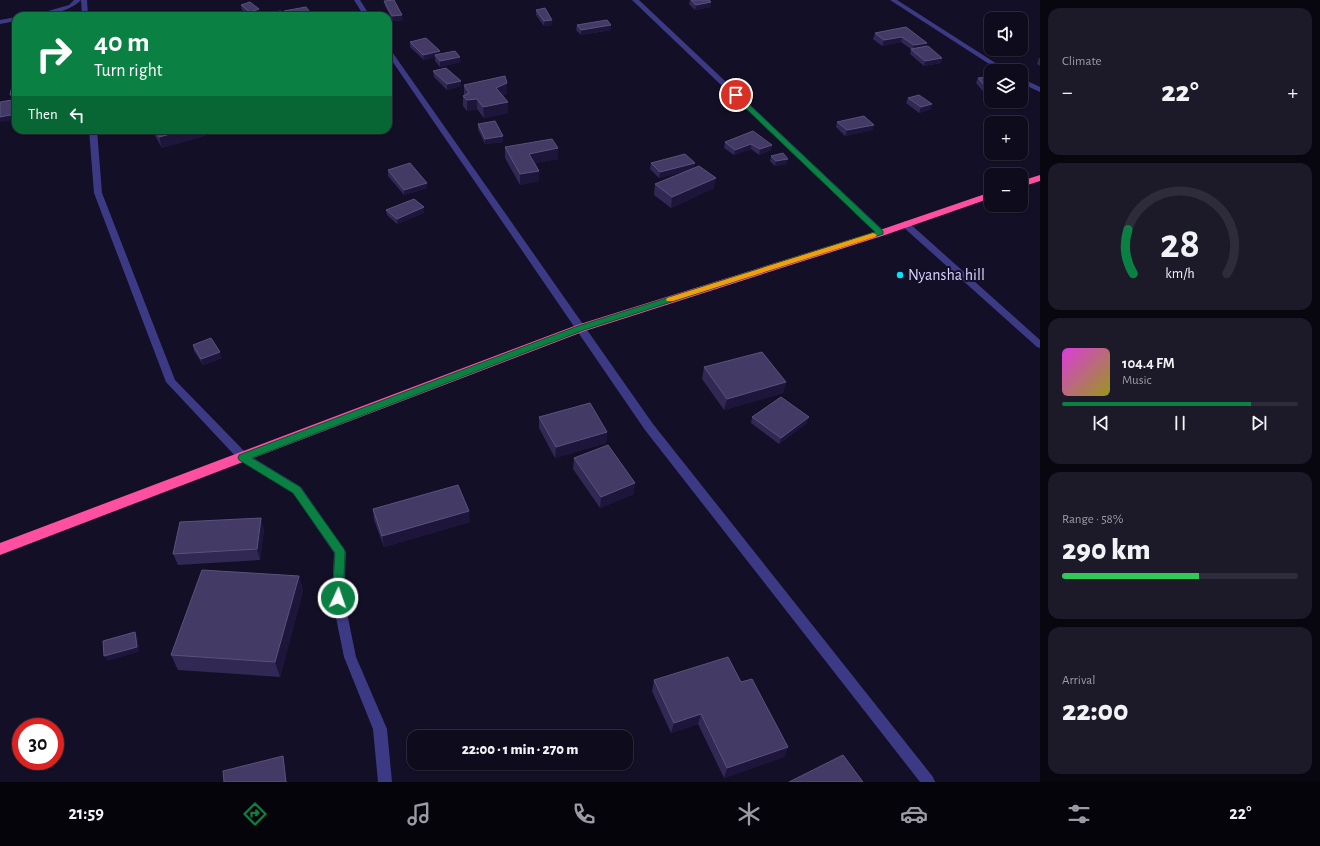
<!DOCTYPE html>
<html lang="en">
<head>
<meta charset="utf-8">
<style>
	:root { --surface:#0e0b1c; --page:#1c1929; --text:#f1f3f6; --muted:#9b9ba3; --line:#2e2b3b; --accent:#0b8043 }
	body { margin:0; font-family:"Alegreya Sans",sans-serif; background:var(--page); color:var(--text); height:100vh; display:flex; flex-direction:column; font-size:15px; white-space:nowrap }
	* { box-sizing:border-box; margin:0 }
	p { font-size:13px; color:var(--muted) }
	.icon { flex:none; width:22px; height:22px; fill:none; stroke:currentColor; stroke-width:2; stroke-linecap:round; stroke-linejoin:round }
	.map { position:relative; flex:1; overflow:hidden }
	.side { display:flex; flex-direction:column; gap:8px; padding:8px; background:#08060f; width:280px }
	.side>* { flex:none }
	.banner { position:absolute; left:12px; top:12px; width:380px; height:122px; border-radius:12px; box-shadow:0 1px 3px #0004,0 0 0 1px var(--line); background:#0b8043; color:#fff; overflow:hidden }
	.buttons { position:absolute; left:984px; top:12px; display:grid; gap:8px }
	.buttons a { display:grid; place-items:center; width:44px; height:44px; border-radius:8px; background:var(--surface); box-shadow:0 1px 3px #0004,0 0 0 1px var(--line); font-size:20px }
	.speed { position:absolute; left:12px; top:718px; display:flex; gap:8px; font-size:20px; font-weight:700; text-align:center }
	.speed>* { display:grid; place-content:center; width:52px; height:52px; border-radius:50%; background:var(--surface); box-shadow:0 1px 3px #0004,0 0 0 1px var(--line); line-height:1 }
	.speed .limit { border:6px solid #d22; background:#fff; color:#111 }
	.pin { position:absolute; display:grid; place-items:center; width:34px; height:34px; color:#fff; margin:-17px; border:2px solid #fff; border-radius:50%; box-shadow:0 1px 4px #0007 }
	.me { position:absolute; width:44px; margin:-22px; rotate:3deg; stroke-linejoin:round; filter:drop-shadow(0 0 3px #0008) }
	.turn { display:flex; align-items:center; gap:14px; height:84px; padding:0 16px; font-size:18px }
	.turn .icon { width:52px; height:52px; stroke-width:2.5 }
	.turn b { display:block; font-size:28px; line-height:34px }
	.then { display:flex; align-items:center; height:38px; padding:0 16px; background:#0003; gap:8px; font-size:15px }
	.big { font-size:30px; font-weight:800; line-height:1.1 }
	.side .widget { flex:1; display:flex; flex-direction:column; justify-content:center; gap:6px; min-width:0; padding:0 14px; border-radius:12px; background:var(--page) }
	.side .dial { align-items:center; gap:0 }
	.dial svg { height:104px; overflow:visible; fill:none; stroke:var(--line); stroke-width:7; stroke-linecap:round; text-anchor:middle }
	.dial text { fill:var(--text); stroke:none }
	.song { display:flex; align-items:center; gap:12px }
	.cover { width:48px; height:48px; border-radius:6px; background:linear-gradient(135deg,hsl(300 70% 55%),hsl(60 70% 35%)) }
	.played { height:4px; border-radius:2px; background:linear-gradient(90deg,var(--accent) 80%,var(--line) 80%) }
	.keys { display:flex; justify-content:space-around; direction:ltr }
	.heat { display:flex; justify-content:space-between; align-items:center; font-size:22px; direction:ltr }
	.charge { height:6px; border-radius:3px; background:linear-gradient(90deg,#34c759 58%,var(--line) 0) }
	.trip { position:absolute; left:407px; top:730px; width:226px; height:40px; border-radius:12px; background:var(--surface); box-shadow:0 1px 3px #0004,0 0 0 1px var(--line); font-weight:800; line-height:40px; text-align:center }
	.menu { display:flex; height:64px; justify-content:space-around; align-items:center; background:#06040b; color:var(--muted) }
	.menu .icon { width:28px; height:28px }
	.menu .active { color:var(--accent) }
	.menu b { font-size:18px; color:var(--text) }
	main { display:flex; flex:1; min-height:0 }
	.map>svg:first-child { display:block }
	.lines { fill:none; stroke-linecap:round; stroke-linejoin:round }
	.street { fill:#3d3a85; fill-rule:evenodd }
	.highway { fill:#ff4fa3; fill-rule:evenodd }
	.wall { fill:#312854 }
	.shaded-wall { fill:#1d163a }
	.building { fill:#433a66; stroke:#5a527e }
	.route { fill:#0b8043; stroke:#07532c }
	.slow { fill:#f59e0b }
	.poi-dot { fill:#00e5ff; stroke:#130f26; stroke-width:1.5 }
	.labels { text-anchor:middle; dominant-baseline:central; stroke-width:4; stroke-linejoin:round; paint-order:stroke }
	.poi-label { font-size:16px; fill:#d9d4ff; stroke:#130f26; text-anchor:start }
</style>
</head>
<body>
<main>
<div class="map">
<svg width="1040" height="782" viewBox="0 0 1040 782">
	<rect width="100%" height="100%" fill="#130f26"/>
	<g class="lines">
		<path class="street" d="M74 0H87L88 16H82L81 0C69 12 47 16 31 16L69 5Z
			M354 0H360L370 16H364Z
			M632 0H639L884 231 885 233 884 235H878Z
			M890 0H897L1008 71H1000Z
			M16 17V21L0 24V20Z
			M388 48 390 49 653 424 933 777 935 782H920L645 430 388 55Z
			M1021 78 1040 87V92L1021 83Z
			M89 130H97L102 193 175 380 247 454 301 487 346 552 344 598 356 657 387 729 392 782H378L373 729 344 657 332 598 334 553 293 493 239 460 166 382 94 193Z
			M905 221 908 222 1040 340V348L1037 347 902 226 901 224Z"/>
		<path class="highway" d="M1040 175V181L1021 187V181Z
			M991 192V198L885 235 585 331 0 555V543L577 325 877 231Z"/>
	</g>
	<path class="wall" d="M690 0H709L711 7 695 10 689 4Z
		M384 1 403 20 393 21 385 6Z
		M241 5 260 14 254 16H250L242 10Z
		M536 10 552 25 544 26 536 15Z
		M577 25H611V30L581 35 576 30Z
		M906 27 925 47 942 58 941 63 924 66 910 54 911 49 901 42 882 46 873 39 875 33Z
		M410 42 440 51V54L461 62 440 67 435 61V57L424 60 410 47Z
		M1039 58H1040V66L1037 64Z
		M433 71 461 81V86L447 90 434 77Z
		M991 77V101L976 83 978 78Z
		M507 83V93L502 96 508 102V113L484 118 477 109 467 111 463 106V96L464 95V85Z
		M908 98 931 109 919 113 906 103Z
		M837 122 873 130 845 136 836 127Z
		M478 124 503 136V142L485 144 478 129Z
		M152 130H206L207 135 162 148 153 132Z
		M725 142 772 145 771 150 759 155 751 149 734 155 724 148Z
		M505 147 558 148V159L535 163 539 171V181L520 185 505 158Z
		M771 156 787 164 775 166 770 161Z
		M651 163H695L694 168 714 188 671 208 654 195 655 184 689 170 659 178 650 169Z
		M388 170 427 183V188L404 195 388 176Z
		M424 207V213L397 224 387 215 386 210Z
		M193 345 222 358 203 365 194 351Z
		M704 367 786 382 783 393 724 410 702 379Z
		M539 417 607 432 606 443 555 458 539 428Z
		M752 417 807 423 779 444 751 423Z
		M574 458 634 494 600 508 573 469Z
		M373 509 470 522 384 547 374 520Z
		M264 529 260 560 178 565 173 554Z
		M299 576 303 591 280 677 178 670 171 655Z
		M654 680 741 682 788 747 784 757 724 778 698 724 671 733 652 691Z"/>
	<path class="shaded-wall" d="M711 2V7L695 10 696 5Z
		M259 9 260 14 254 16H251L250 12Z
		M402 15 403 20 393 21 392 16Z
		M552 20V25L544 26V21Z
		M611 25V30L581 35V30Z
		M902 37 901 42 882 46 884 40Z
		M927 43 925 48 913 51 914 45Z
		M440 51V56L435 55V57L424 60 423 55Z
		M460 57 461 62 440 67V61Z
		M942 58 941 63 924 66 925 61Z
		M461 81V86L447 90V84Z
		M507 83V93L496 98V88Z
		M16 94V100H12L10 95Z
		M477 99V109L467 111V100Z
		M12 100 14 106 13 112 11 106Z
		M508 102V113L484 118 483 107Z
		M932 104 931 109 919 113 921 107Z
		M16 114V120L0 122V117Z
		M874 125 873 130 845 136 847 130Z
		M185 130H206L207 135 162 148 159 137Z
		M503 136V142L485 144V139Z
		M751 144V149L734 155 735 150Z
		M772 145 771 150 759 155 760 149Z
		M558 148V159L529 164V154Z
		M788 159 787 164 775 166 776 161Z
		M695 163 694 169 659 178 660 172Z
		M539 171V181L520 185V174Z
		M716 178 714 188 671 208 672 197Z
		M427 183V188L404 195V190Z
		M424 207V213L397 224V219Z
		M220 352 222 358 203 365 201 359Z
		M786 382 783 393 724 410 727 399Z
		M809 417 807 423 779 444 781 438Z
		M607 432 606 443 555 458 556 447Z
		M635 483 634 494 600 508 601 497Z
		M469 511 470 522 384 547 382 536Z
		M261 518 264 529 260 560 257 549Z
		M299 576 303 591 280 677 275 662Z
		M135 632 138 637 139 652 107 661 104 656Z
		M701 714 698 724 671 733 674 723Z
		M788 747 784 757 724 778 727 768Z
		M283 756 284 761 287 782H286Z"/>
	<path class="building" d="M394 0 402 15 392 16 384 1Z
		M691 0H709L711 2 696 5Z
		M250 2 259 9 250 12 241 5Z
		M306 7 312 15 306 16H288L284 11Z
		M545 8 552 20 544 21 536 10Z
		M281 11 282 16H262L261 14Z
		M607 20 611 25 581 30 577 25Z
		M906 27 927 43 914 45 902 37 884 40 875 33Z
		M426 38 440 51 423 55 410 42Z
		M928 46 942 58 925 61 911 49Z
		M455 51 460 57 440 61 435 55Z
		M446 68 461 81 447 84 433 71Z
		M505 76 507 83 496 88 508 102 483 107 477 99 467 100 463 96 469 93 464 85Z
		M991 77V93L978 78Z
		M12 86H16V94L10 95Z
		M919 95 932 104 921 107 908 98Z
		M12 100 11 106H16V114L0 117V102Z
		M864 116 874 125 847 130 837 122Z
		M495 121 503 136 485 139 478 124Z
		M155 130H185L159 137Z
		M753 131 772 145 760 149 751 144 735 150 725 142Z
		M552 139 558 148 529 154 539 171 520 174 505 147Z
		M783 153 788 159 776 161 771 156Z
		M685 154 695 163 660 172 651 163Z
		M410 163 427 183 404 190 388 170Z
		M699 166 716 178 672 197 655 184Z
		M414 199 424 207 397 219 386 210Z
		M211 338 220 352 201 359 193 345Z
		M762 352 786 382 727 399 704 367Z
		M781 397 809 417 781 438 752 417Z
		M590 403 607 432 556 447 539 417Z
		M608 445 635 483 601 497 574 458Z
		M458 485 469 511 382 536 373 509Z
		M261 518 257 549 173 554 180 522Z
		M202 570 299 576 275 662 171 655Z
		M135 632 137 647 104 656 103 641Z
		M728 657 741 682 752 679 788 747 727 768 701 714 674 723 654 680Z
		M843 755 863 782H789Z
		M283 756 286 782H224L223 771Z"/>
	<path class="route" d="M733 94H738L883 231V234L584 330 252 458 300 487 344 549 345 552 343 598 342 602 338 603 334 602 332 598 335 553 293 493 239 460 238 458 239 455 578 326 875 232 733 96Z"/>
	<path class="slow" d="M873 233 877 235 875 237 673 301H667L666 300 667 298Z"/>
	<circle class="poi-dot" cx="900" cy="275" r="4"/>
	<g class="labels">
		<g class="poi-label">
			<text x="908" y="275">Nyansha hill</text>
		</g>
	</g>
</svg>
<div class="buttons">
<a><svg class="icon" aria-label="sound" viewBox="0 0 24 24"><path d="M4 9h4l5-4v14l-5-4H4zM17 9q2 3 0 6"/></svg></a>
<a><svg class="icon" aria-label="layers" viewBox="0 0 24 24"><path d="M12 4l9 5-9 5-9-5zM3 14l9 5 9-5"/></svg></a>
<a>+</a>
<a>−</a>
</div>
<div class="speed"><div class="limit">30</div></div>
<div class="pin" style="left:736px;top:95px;background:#d93025"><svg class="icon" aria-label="arrive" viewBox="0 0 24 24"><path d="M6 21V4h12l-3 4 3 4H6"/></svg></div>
<svg class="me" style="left:338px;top:598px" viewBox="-20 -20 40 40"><circle r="17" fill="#0b8043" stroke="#fff" stroke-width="3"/><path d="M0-11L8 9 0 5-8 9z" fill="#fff"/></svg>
<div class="trip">22:00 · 1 min · 270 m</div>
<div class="banner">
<div class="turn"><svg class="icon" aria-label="right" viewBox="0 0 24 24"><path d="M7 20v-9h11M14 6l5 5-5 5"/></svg><div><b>40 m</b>Turn right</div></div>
<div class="then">Then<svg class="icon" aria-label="left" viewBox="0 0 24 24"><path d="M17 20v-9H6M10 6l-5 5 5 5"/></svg></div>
</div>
</div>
<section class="side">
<div class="widget"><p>Climate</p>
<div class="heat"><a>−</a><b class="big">22°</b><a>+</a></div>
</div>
<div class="widget dial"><svg viewBox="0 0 100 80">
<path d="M14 69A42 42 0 1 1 86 69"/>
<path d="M14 69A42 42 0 0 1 10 35" stroke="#0b8043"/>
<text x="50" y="56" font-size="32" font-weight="700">28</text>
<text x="50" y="72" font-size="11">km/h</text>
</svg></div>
<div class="widget">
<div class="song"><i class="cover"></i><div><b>104.4 FM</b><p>Music</p></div></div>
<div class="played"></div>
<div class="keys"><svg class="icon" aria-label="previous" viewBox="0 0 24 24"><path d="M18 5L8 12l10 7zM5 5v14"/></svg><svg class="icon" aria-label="pause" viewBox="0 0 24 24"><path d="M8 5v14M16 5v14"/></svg><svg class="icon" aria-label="next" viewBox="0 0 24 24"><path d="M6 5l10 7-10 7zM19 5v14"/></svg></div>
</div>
<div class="widget"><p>Range · 58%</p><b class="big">290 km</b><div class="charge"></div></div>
<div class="widget"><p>Arrival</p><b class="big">22:00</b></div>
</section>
</main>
<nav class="menu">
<b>21:59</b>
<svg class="icon active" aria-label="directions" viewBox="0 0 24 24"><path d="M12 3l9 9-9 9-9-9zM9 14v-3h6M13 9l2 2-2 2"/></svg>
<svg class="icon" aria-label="music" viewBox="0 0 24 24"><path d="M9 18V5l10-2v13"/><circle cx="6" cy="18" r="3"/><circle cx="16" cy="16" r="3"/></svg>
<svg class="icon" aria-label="phone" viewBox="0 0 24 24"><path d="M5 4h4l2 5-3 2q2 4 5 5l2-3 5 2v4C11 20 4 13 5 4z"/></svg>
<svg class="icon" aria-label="climate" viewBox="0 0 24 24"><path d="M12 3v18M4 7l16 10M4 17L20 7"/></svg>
<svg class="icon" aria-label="car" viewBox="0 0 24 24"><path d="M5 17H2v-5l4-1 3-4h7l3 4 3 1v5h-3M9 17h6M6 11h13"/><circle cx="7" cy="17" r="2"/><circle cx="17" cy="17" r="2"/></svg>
<svg class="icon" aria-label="filters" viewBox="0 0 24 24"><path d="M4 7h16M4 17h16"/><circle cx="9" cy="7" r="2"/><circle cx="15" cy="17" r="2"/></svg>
<b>22°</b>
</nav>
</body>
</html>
